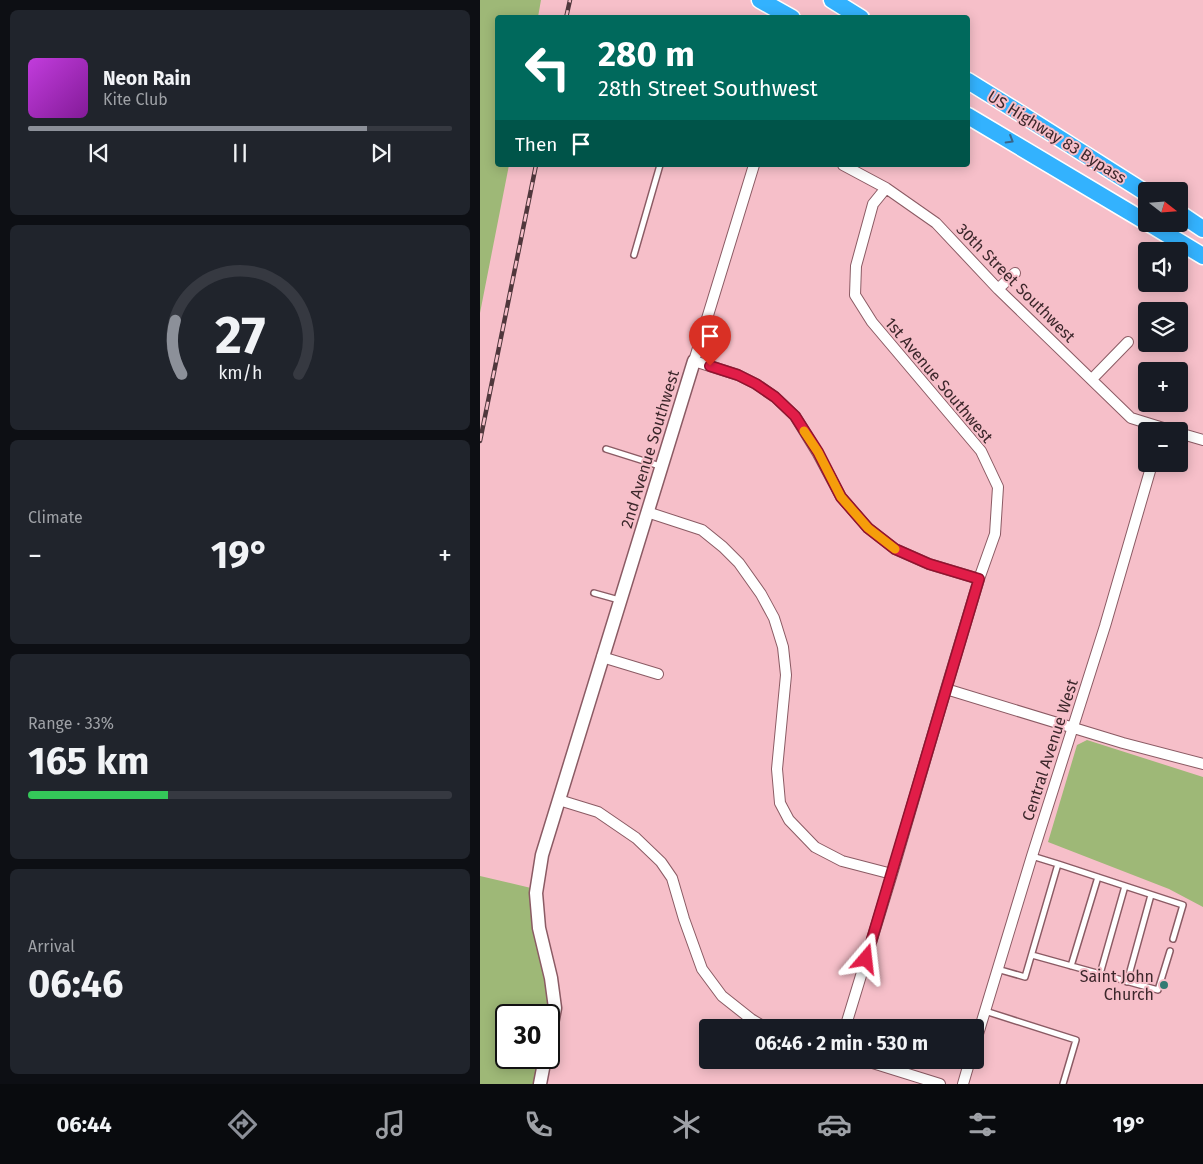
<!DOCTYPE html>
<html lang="en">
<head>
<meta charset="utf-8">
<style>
	:root { --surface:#171b24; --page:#20242c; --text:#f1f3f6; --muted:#9ea1a6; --line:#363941; --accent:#8c9099 }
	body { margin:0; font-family:"Fira Sans",sans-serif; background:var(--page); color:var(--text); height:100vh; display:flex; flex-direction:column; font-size:19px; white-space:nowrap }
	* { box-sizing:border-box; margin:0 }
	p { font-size:16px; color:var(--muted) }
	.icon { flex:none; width:28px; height:28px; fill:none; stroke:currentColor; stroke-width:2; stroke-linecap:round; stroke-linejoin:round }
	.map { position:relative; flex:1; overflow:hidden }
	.drawer { display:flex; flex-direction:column; gap:10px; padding:10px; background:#0d0f14; width:480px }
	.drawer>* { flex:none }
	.hud { position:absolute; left:15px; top:15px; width:475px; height:152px; border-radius:5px; box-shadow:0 2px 12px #0003; background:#00695c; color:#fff; overflow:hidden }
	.needle { width:32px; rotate:107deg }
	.buttons { position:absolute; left:658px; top:182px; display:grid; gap:10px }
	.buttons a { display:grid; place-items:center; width:50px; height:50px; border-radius:5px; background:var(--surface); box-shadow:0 2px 12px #0003; font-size:25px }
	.speed { position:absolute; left:15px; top:1004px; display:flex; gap:10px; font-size:25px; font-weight:700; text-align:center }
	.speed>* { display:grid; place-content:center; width:65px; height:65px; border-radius:50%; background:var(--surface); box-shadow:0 2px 12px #0003; line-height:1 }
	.speed .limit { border:2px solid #111; border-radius:8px; background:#fff; color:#111 }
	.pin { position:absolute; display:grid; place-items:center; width:42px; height:42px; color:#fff; margin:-51px -21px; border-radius:50% 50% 50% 0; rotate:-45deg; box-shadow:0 0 5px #0007 }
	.pin .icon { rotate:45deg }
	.me { position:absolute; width:55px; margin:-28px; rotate:17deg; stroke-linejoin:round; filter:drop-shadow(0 0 4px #0008) }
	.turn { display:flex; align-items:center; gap:18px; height:105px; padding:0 20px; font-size:22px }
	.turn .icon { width:65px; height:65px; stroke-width:2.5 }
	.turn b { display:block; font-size:35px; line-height:42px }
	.then { display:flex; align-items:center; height:48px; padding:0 20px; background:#0003; gap:10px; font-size:19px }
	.big { font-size:38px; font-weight:700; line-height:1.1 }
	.drawer .widget { flex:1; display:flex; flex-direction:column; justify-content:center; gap:8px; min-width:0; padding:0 18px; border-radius:8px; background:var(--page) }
	.drawer .dial { align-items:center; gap:0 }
	.dial svg { height:130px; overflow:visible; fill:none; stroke:var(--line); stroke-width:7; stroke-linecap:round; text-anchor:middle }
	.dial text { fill:var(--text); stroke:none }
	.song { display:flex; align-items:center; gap:15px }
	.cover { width:60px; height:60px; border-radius:8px; background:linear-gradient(135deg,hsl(290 70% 55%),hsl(290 70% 35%)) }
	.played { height:5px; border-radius:2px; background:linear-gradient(90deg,var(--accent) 80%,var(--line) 80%) }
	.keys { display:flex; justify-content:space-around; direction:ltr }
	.heat { display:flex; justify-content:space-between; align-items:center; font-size:28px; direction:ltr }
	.charge { height:8px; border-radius:4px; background:linear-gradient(90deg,#34c759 33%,var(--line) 0) }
	.trip { position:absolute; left:219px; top:1019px; width:285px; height:50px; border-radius:5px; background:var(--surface); box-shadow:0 2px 12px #0003; font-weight:700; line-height:50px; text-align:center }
	.tab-bar { display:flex; height:80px; justify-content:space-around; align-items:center; background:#090b0e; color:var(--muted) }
	.tab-bar .icon { width:35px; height:35px }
	.tab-bar .active { color:var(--accent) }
	.tab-bar b { font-size:22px; color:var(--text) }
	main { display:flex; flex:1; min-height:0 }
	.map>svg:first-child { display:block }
	.green { fill:#9eb877 }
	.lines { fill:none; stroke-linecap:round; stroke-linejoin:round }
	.service-casing { stroke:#8b5b64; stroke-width:8 }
	.minor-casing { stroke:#8b5b64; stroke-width:12 }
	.tertiary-casing { stroke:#8b5b64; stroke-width:15 }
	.trunk-casing { stroke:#fff; stroke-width:19 }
	.service { stroke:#fff; stroke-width:5 }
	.minor { stroke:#fff; stroke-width:10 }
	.tertiary { stroke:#fff; stroke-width:12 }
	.trunk { stroke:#33b2fe; stroke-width:16 }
	.rail-casing { stroke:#50373c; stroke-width:4.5 }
	.rail { stroke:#f6bfc9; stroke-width:2.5; stroke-dasharray:8; stroke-linecap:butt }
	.oneway { stroke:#38668a }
	.route-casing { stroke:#92132f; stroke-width:12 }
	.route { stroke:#e11d48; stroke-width:9 }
	.slow { stroke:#f59e0b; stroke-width:9 }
	.poi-dot { fill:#337a73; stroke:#f6bfc9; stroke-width:2 }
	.labels { text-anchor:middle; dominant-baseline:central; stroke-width:4; stroke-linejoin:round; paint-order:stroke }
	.street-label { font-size:16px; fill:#3c272b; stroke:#f6bfc9 }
	.poi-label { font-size:16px; fill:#3c272b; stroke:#f6bfc9; text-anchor:end }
</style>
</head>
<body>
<main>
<section class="drawer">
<div class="widget">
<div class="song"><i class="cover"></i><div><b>Neon Rain</b><p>Kite Club</p></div></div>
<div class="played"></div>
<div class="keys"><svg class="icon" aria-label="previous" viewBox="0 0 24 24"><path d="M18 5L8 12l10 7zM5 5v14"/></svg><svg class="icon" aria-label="pause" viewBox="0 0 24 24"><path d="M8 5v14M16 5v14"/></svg><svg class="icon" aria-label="next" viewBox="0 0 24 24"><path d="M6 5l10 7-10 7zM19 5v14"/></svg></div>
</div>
<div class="widget dial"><svg viewBox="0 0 100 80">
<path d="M14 69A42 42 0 1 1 86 69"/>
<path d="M14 69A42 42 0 0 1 10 36" stroke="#8c9099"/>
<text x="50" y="56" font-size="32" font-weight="700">27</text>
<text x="50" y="72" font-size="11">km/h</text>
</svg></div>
<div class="widget"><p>Climate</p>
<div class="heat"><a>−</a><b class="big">19°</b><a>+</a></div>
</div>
<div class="widget"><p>Range · 33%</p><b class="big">165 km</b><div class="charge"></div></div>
<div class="widget"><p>Arrival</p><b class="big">06:46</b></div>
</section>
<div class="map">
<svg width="723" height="1084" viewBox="0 0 723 1084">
	<rect width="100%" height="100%" fill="#f6bfc9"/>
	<path class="green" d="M0 0H61L58 17 18 18V165H29L0 313Z
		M607 740 723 777V907L689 889 568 842 597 745Z
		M0 876 51 888 71 1008 69 1015H26V1058H60L53 1084H0Z"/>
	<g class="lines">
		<defs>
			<path id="service" d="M154 255 180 165
				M126 449 180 466
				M114 593 139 600
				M578 864 703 905 693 939
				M552 955 678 990 690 951
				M591 966 618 877
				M517 969 545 977 578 864 552 856
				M620 974 645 886
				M647 982 671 895
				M505 1011 596 1040 583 1084"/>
			<path id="minor" d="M274 165 214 361 258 375 276 384 295 397 315 416 337 452 361 497 388 528 415 549 449 564 499 579
				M363 165 406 188 456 223 518 289 651 418 693 431
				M518 289 535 273
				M612 379 648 342
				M699 433 723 440
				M167 512 222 530 243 547 259 563 281 594 294 618 303 647 306 675 297 769 300 803 309 820 335 847 362 861 412 874
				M122 657 178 674
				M466 689 643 743 723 764
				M79 800 118 812 156 838 181 862 192 878 204 919 222 969 242 996 271 1019 286 1028
				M365 1028 412 874 466 689 499 579 515 534 518 487 501 451 392 322 375 295 376 266 393 204 406 188
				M495 1044 552 856 625 626 672 464
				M383 1060 460 1084
				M483 1084 490 1060"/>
			<path id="tertiary" d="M69 1040 75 1008 71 978 59 928 56 893 62 855 214 361
				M60 1084 65 1058"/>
			<path id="trunk" d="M280 0 312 18
				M352 0 381 18
				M488 81 530 107 666 193
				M488 116 666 222
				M699 213 723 229
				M670 224 723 256"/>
		</defs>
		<use href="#service" class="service-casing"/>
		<use href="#minor" class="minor-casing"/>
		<use href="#tertiary" class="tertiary-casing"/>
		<use href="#trunk" class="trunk-casing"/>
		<use href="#service" class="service"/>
		<use href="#minor" class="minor"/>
		<use href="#tertiary" class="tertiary"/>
		<use href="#trunk" class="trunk"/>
		<defs>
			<path id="rail" d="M86 18 90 0
				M0 441 56 165"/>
		</defs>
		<use href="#rail" class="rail-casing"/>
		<use href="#rail" class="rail"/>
	</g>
	<defs><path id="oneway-chevron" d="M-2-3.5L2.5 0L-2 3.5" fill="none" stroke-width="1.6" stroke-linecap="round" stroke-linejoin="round" transform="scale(1.25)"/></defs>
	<use class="oneway" href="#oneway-chevron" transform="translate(530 140) rotate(31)"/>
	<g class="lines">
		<defs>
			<path id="route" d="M230 366 258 375 276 384 295 397 315 416 338 452 361 497 388 528 415 549 449 564 499 579 386 959"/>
		</defs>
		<use href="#route" class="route-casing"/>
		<use href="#route" class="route"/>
		<path class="slow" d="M324 431 338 452 361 497 388 528 415 549"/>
	</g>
	<circle class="poi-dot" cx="684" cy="985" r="5"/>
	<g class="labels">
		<g class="street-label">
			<text transform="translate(577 137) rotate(32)">US Highway 83 Bypass</text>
			<text transform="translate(536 283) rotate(45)">30th Street Southwest</text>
			<text transform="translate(459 380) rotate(50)">1st Avenue Southwest</text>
			<text transform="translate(170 449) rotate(-73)">2nd Avenue Southwest</text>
			<text transform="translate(570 750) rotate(-72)">Central Avenue West</text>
		</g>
		<g class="poi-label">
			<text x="674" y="976">Saint John<tspan x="674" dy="18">Church</tspan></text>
		</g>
	</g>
</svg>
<div class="buttons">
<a><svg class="needle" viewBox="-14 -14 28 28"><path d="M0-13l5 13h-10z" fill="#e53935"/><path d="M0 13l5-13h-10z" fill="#9ea1a6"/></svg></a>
<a><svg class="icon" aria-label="sound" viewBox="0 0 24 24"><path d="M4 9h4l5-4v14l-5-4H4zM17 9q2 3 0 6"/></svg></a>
<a><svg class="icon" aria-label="layers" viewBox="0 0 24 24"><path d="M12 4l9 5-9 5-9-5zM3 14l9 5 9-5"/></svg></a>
<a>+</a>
<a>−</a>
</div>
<div class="speed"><div class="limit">30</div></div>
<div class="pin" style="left:230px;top:366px;background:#d93025"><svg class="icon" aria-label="arrive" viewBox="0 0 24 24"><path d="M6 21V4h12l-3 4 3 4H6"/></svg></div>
<svg class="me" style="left:386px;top:959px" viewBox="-20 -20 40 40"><path d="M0-17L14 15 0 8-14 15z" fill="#e11d48" stroke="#fff" stroke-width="4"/></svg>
<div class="trip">06:46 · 2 min · 530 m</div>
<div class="hud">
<div class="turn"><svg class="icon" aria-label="left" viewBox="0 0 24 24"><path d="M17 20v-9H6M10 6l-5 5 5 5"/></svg><div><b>280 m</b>28th Street Southwest</div></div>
<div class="then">Then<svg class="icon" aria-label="arrive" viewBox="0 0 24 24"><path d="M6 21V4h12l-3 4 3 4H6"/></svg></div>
</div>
</div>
</main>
<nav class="tab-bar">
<b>06:44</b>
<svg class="icon active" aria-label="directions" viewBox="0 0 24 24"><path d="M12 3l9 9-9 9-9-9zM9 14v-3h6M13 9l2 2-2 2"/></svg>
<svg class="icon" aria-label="music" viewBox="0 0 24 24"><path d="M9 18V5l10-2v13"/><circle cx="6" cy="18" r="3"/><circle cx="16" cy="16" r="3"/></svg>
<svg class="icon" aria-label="phone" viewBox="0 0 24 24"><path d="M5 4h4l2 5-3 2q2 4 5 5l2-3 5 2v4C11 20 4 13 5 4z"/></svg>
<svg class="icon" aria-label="climate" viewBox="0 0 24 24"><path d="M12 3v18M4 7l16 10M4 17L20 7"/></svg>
<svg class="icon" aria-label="car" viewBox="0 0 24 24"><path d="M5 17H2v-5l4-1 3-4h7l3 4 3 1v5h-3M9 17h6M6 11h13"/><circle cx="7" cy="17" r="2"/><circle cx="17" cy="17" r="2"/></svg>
<svg class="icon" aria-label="filters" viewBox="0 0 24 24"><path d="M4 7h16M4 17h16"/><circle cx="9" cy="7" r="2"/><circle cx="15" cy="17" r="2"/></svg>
<b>19°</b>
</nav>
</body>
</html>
